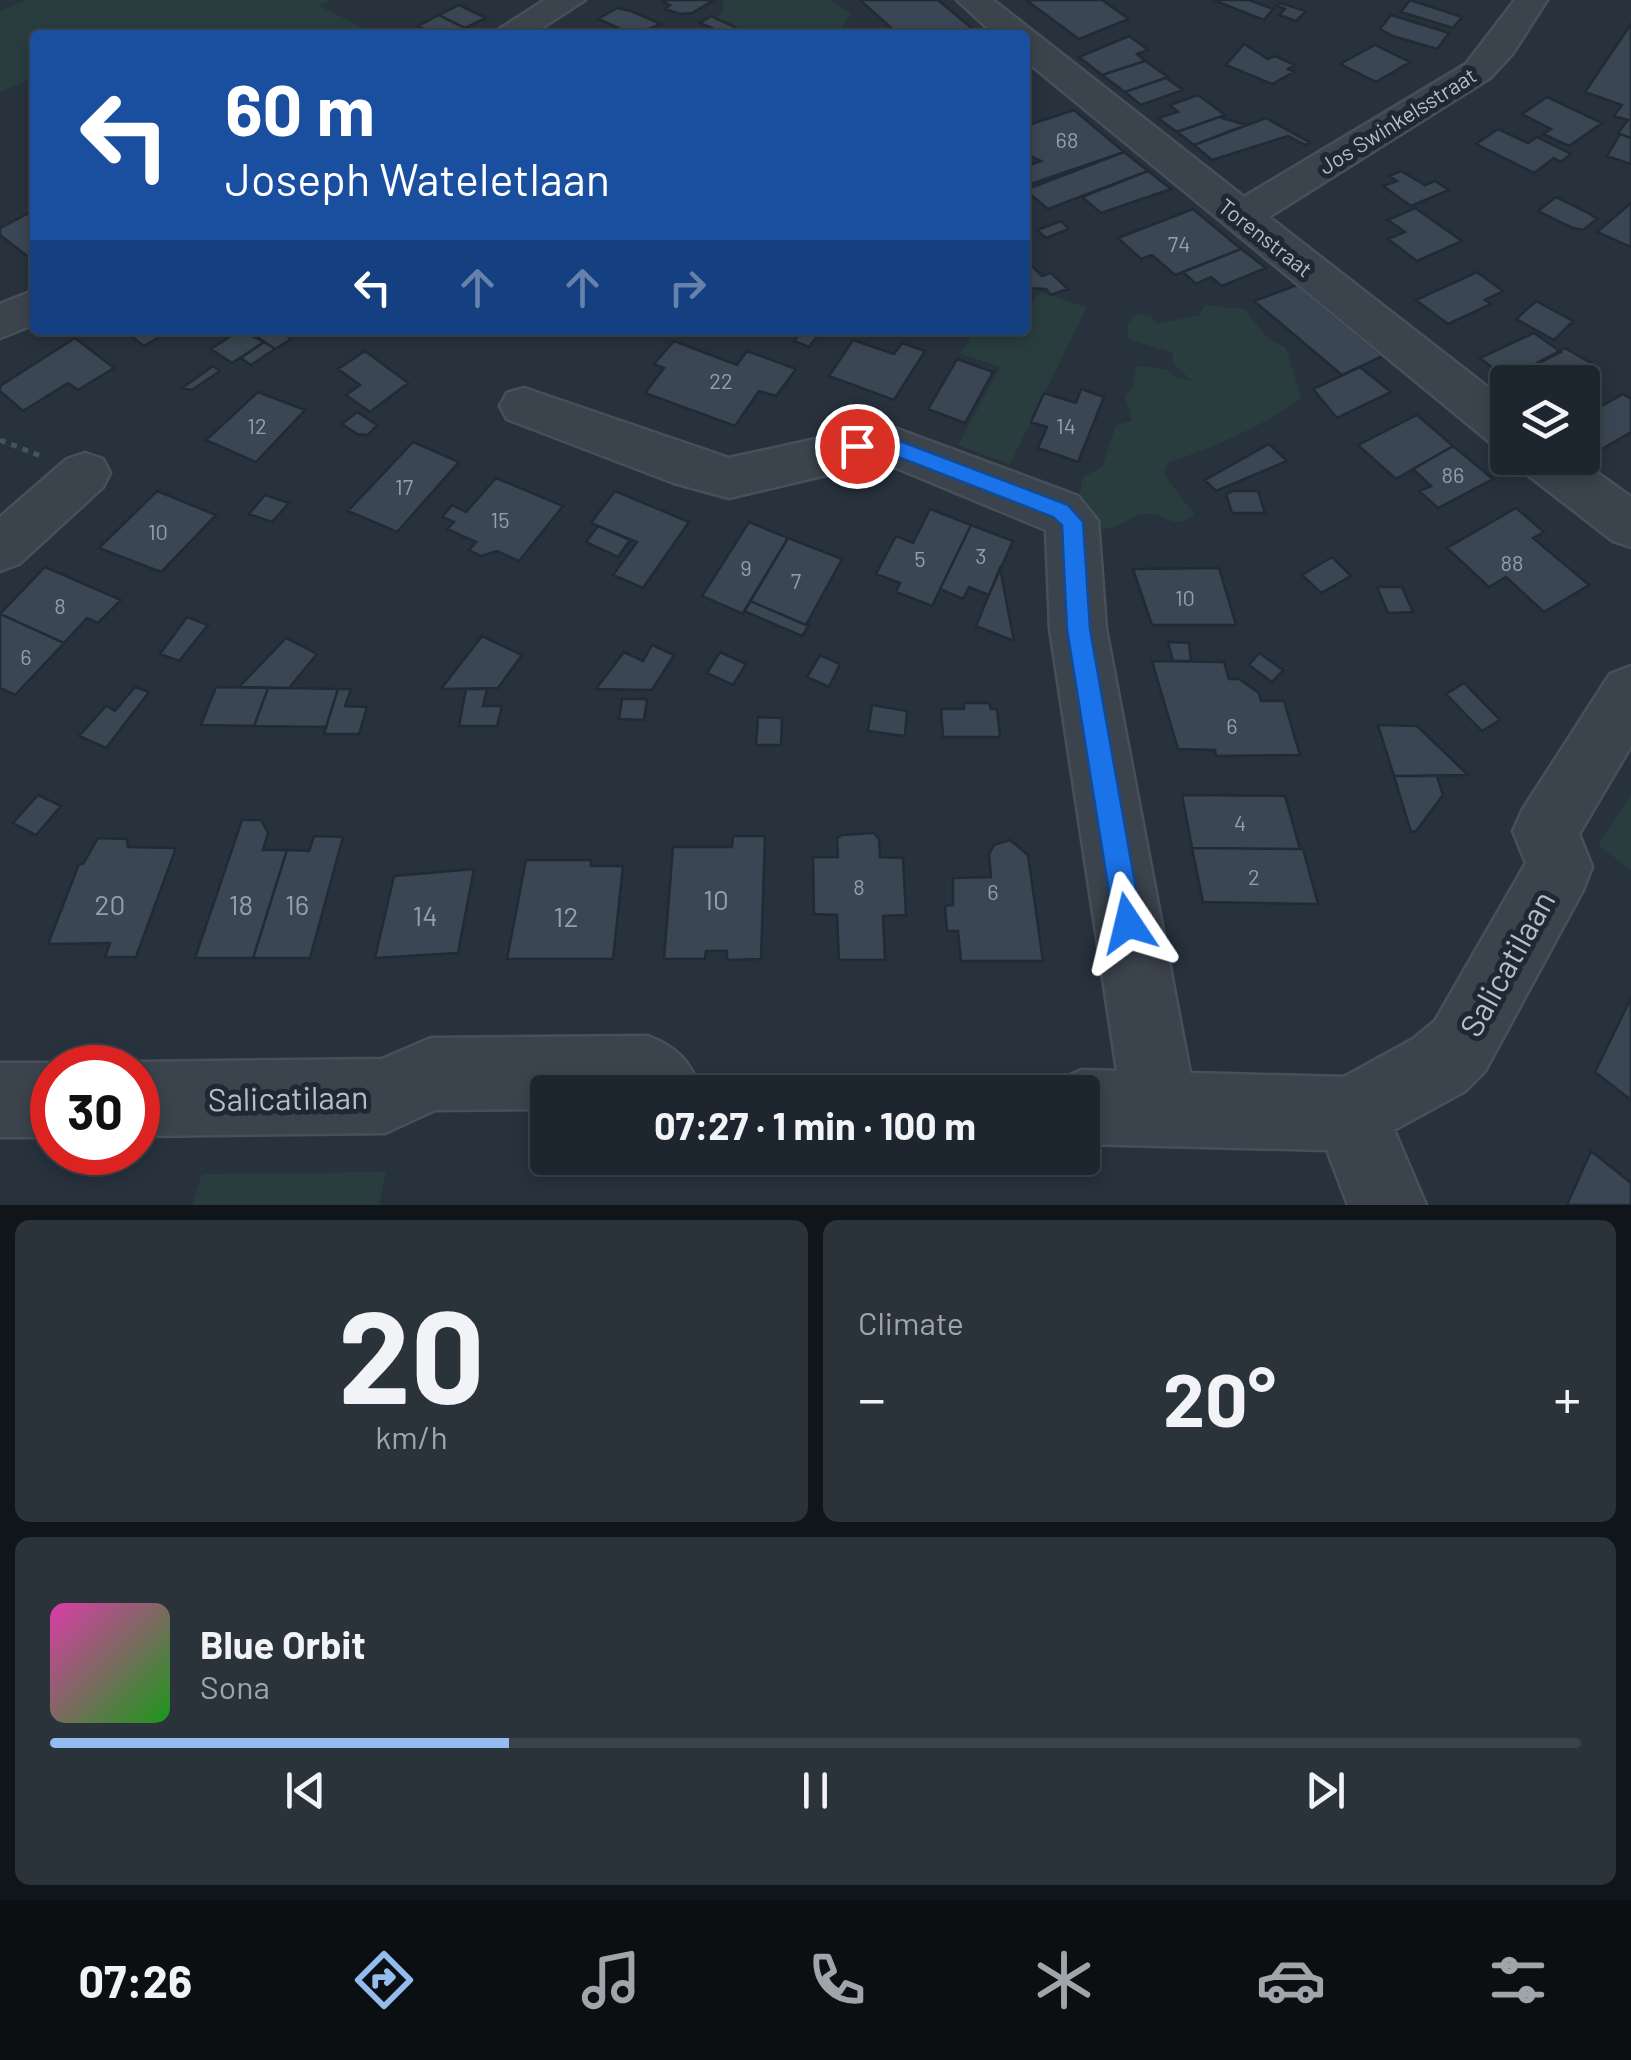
<!DOCTYPE html>
<html lang="en">
<head>
<meta charset="utf-8">
<style>
	:root { --surface:#1d262e; --page:#2a323a; --text:#f1f3f6; --muted:#a0a5aa; --line:#3b434a; --accent:#95bcef }
	body { margin:0; font-family:Barlow,sans-serif; background:var(--page); color:var(--text); height:100vh; display:flex; flex-direction:column; font-size:38px; white-space:nowrap }
	* { box-sizing:border-box; margin:0 }
	p { font-size:32px; color:var(--muted) }
	.icon { flex:none; width:55px; height:55px; fill:none; stroke:currentColor; stroke-width:2; stroke-linecap:round; stroke-linejoin:round }
	.map { position:relative; height:1205px; overflow:hidden }
	.drawer { display:flex; flex-direction:column; gap:15px; padding:15px; background:#101519; flex:1 }
	.drawer>* { flex:none }
	.banner { position:absolute; left:30px; top:30px; width:1000px; height:305px; border-radius:10px; box-shadow:0 5px 15px #0003,0 0 0 2px var(--line); background:#1a4fa0; color:#fff; overflow:hidden }
	.fabs { position:absolute; left:1490px; top:365px; display:grid; gap:20px }
	.fabs a { display:grid; place-items:center; width:110px; height:110px; border-radius:10px; background:var(--surface); box-shadow:0 5px 15px #0003,0 0 0 2px var(--line); font-size:50px }
	.speed { position:absolute; left:30px; top:1045px; display:flex; gap:20px; font-size:50px; font-weight:700; text-align:center }
	.speed>* { display:grid; place-content:center; width:130px; height:130px; border-radius:50%; background:var(--surface); box-shadow:0 5px 15px #0003,0 0 0 2px var(--line); line-height:1 }
	.speed .limit { border:15px solid #d22; background:#fff; color:#111 }
	.pin { position:absolute; display:grid; place-items:center; width:85px; height:85px; color:#fff; margin:-42px; border:5px solid #fff; border-radius:50%; box-shadow:0 2px 10px #0007 }
	.me { position:absolute; width:110px; margin:-55px; rotate:350deg; stroke-linejoin:round; filter:drop-shadow(0 0 8px #0008) }
	.turn { display:flex; align-items:center; gap:35px; height:210px; padding:0 30px; font-size:45px }
	.turn .icon { width:130px; height:130px; stroke-width:2.5 }
	.turn b { display:block; font-size:70px; line-height:85px }
	.lanes { display:flex; align-items:center; height:95px; padding:0 30px; background:#0003; justify-content:center; gap:50px; direction:ltr }
	.lanes .off { opacity:.35 }
	.big { font-size:75px; font-weight:700; line-height:1.1 }
	.drawer .card { flex:1; display:flex; flex-direction:column; justify-content:center; gap:15px; min-width:0; padding:0 35px; border-radius:15px; background:var(--page) }
	.drawer .dial { align-items:center; gap:0 }
	.dial b { font-size:130px; line-height:1 }
	.song { display:flex; align-items:center; gap:30px }
	.cover { width:120px; height:120px; border-radius:15px; background:linear-gradient(135deg,hsl(320 70% 55%),hsl(120 70% 35%)) }
	.played { height:10px; border-radius:5px; background:linear-gradient(90deg,var(--accent) 30%,var(--line) 30%) }
	.keys { display:flex; justify-content:space-around; direction:ltr }
	.heat { display:flex; justify-content:space-between; align-items:center; font-size:55px; direction:ltr }
	.drawer .tiles { flex:1; display:grid; gap:15px; grid-template-columns:1fr 1fr }
	.card:last-child { grid-column:span 2 }
	.trip { position:absolute; left:530px; top:1075px; width:570px; height:100px; border-radius:10px; background:var(--surface); box-shadow:0 5px 15px #0003,0 0 0 2px var(--line); font-weight:700; line-height:100px; text-align:center }
	.dock { display:flex; height:160px; justify-content:space-around; align-items:center; background:#0c0f12; color:var(--muted) }
	.dock .icon { width:70px; height:70px }
	.dock .selected { color:var(--accent) }
	.dock b { font-size:45px; color:var(--text) }
	.map>svg:first-child { display:block }
	.green { fill:#293d3e }
	.building { fill:#3a4653; stroke:#222a34; stroke-width:2.5 }
	.lines { fill:none; stroke-linecap:round; stroke-linejoin:round }
	.minor-casing { stroke:#474f59; stroke-width:5 }
	.path { stroke:#425656; stroke-width:5; stroke-dasharray:6 6; stroke-linecap:butt }
	.minor { fill:#3b434d; fill-rule:evenodd }
	.route { fill:#1a73e8; stroke:#114b97; stroke-width:2.5 }
	.labels { text-anchor:middle; dominant-baseline:central; stroke-width:10; stroke-linejoin:round; paint-order:stroke }
	.far-street-label { font-size:22px; fill:#b7bec8; stroke:#202833 }
	.number-label { font-size:22px; fill:#969ea9 }
	.near-number-label { font-size:28px; fill:#969ea9 }
	.near-street-label { font-size:32px; fill:#b7bec8; stroke:#202833 }
</style>
</head>
<body>
<div class="map">
<svg width="1631" height="1205" viewBox="0 0 1631 1205">
	<rect width="100%" height="100%" fill="#27323d"/>
	<path class="green" d="M27 0H331L320 6 361 27 345 35H254L241 28 185 35H35V77L0 92V11Z
		M724 0H830L851 14 835 35H721L705 25 722 13Z
		M1040 292 1087 307 1010 464 958 445 1000 367 960 353 975 330H1025V313Z
		M1205 305 1244 309 1269 339 1286 348 1301 397C1277 420 1200 454 1168 462L1164 475 1195 515C1173 530 1171 516 1150 514 1124 511 1124 540 1073 525L1083 477 1102 467 1116 425 1132 421 1125 396 1133 387 1136 366 1166 369 1174 377 1192 381 1172 362 1173 353 1128 339V323L1137 314 1151 317 1157 324 1200 315Z
		M1631 795V870L1598 845Z
		M386 1172 379 1205H192L202 1174Z"/>
	<path class="building" d="M666 0H714L692 13 680 14 665 9 670 5 663 2Z
		M860 0H938L980 35H899Z
		M1026 0H1102L1129 19 1079 39Z
		M1213 0H1249L1273 9 1264 20Z
		M1410 0 1462 17 1453 28 1401 12Z
		M1280 3 1306 11 1296 21 1279 15 1285 9 1277 6Z
		M459 5 486 18 465 28 439 15Z
		M617 8 631 11 661 24 634 35 598 19Z
		M439 15 465 28 452 35H436L418 26Z
		M1391 15 1449 33 1437 49 1393 36 1380 29Z
		M711 16 735 27 726 34 700 23Z
		M1631 24V138L1618 133 1628 120 1614 116 1622 105 1585 92Z
		M1129 36 1148 50 1137 54 1145 61 1102 75 1079 57Z
		M1244 44 1268 59 1275 56 1295 65 1288 69 1294 72 1272 84 1226 65Z
		M1375 45 1381 48 1410 62 1376 82 1340 64Z
		M1145 61 1168 77 1125 92 1102 75Z
		M1166 78 1183 90 1141 105 1125 92Z
		M1198 95 1225 115 1177 132 1158 118 1178 112 1170 105Z
		M1547 97 1602 123 1569 146 1543 134 1551 129 1522 114Z
		M1074 110 1124 152 1025 186V167L1041 161 1025 153V126Z
		M1219 117 1246 125 1194 145 1177 132Z
		M1266 118 1309 142 1305 145 1288 136 1212 160 1194 145Z
		M1498 129 1528 143 1537 137 1571 154 1561 162 1554 158 1534 173 1476 144Z
		M1620 134 1631 138V164L1607 156Z
		M1124 152 1148 171 1048 209 1025 190Z
		M1148 171 1171 189 1101 213 1082 197Z
		M1401 171 1425 185 1435 181 1449 190 1411 206 1383 186 1397 181 1389 176Z
		M1556 197 1590 214 1597 219 1583 230 1573 228 1538 211Z
		M1631 203V247L1597 232Z
		M1415 208 1462 241 1417 261 1388 239 1405 232 1388 220Z
		M1193 209 1241 249 1175 275 1152 255 1141 259 1118 238Z
		M31 212 35 215V262L0 235V228Z
		M1061 221 1069 229 1046 238 1037 230Z
		M1241 249 1266 268 1222 286 1211 277 1196 284 1183 272Z
		M1033 267 1042 276 1051 273 1068 289 1051 295 1046 289 1025 288V271Z
		M1477 272 1503 291 1485 300 1491 304 1448 324 1416 300Z
		M1297 285 1383 356 1342 375 1254 301Z
		M1536 301 1573 321 1554 340 1516 319Z
		M123 330H171L144 346Z
		M240 330 264 342 232 363 211 349Z
		M247 330H279L291 339 275 349Z
		M803 330H819L821 331 809 347 794 341Z
		M1534 333 1561 352 1507 379 1480 358Z
		M75 338 114 368 78 390 68 383 23 411 0 391V386Z
		M853 340 894 354 902 343 925 351 894 400 829 376Z
		M674 341 737 365 747 351 796 369 776 396 759 391 735 426 645 393 664 368 654 364Z
		M264 342 275 349 251 365 241 358Z
		M1565 348 1596 366 1584 377 1580 373 1565 382 1507 379Z
		M365 351 408 383 370 412 346 395 360 385 338 369Z
		M957 359 993 372 965 423 928 409Z
		M213 366 220 371 192 390 182 388Z
		M1360 367 1391 392 1337 418 1313 389Z
		M1081 389 1104 397 1078 462 1038 448 1047 427 1031 422 1044 393 1076 403Z
		M258 392 305 410 256 462 206 440Z
		M1623 394 1631 399V432L1600 450 1582 437V417Z
		M357 412 377 425 368 435 357 434 342 424Z
		M1417 415 1453 446 1396 479 1358 445Z
		M413 442 459 462 397 532 348 511Z
		M1269 444 1287 461 1216 491 1205 480Z
		M1453 446 1493 479 1438 508 1419 491 1431 486 1413 469Z
		M496 478 563 506 519 561 497 551 481 556 469 550 476 542 447 529 454 522 442 517 452 505 466 512Z
		M157 491 216 515 161 572 99 548Z
		M615 491 689 522 643 588 613 575 637 542 591 523Z
		M1233 491H1258L1265 513H1232L1226 494Z
		M265 495 289 503 272 522 249 514Z
		M1516 508 1544 532 1533 538 1589 585 1544 612 1506 577 1489 587 1447 548Z
		M930 509 971 525 932 606 896 592 900 583 876 574 896 536 913 543Z
		M749 522 788 538 743 614 702 596Z
		M971 525 1013 541 989 595 969 587 963 599 940 589Z
		M598 526 630 540 618 557 586 542Z
		M788 538 842 559 806 625 750 601Z
		M1332 557 1351 576 1321 593 1302 575Z
		M45 567 121 600 98 623 87 618 64 643 0 614Z
		M1000 568 1014 641 976 626Z
		M1219 568 1236 625H1152L1133 569Z
		M1377 587H1402L1413 612 1388 613Z
		M750 601 806 625H809L802 636 744 611Z
		M0 614 64 643 15 695 0 688Z
		M187 617 208 625 179 661 160 654Z
		M482 636 522 655 498 688 441 689Z
		M286 638 317 654 289 688 239 687Z
		M1168 642 1189 643 1191 661H1173Z
		M652 645 674 655 652 690 596 689 624 652 643 661Z
		M720 652 746 664 733 685 707 673Z
		M1259 653 1283 670 1272 682 1249 665Z
		M820 655 840 664 829 687 807 677Z
		M1152 661 1224 662 1229 679H1239L1259 693 1261 701H1284L1300 755 1216 756 1215 750 1178 749Z
		M1464 683 1500 720 1482 731 1446 694Z
		M135 687 149 692 106 748 79 736 106 706 115 711Z
		M216 687 268 688 254 726 201 725Z
		M268 688H289L338 689 326 727 254 726Z
		M338 689H351L345 706 367 707 359 734H324Z
		M466 689H487L483 706H502L497 726H459Z
		M622 699H647L644 720 619 719Z
		M964 703H989L991 709H997L1000 737H943L941 709H964Z
		M872 705 907 711 905 736 868 731Z
		M758 717 782 718 781 745H756Z
		M1378 725 1417 726 1468 775 1394 776Z
		M1394 776H1437L1443 795 1416 831 1411 832Z
		M38 795 61 806 36 835 13 823Z
		M1182 795 1285 796 1300 849 1192 848Z
		M242 820H261L268 833 263 850H287L253 958H195Z
		M874 833 879 839 880 857 903 858 906 915 883 916 885 960H839L837 915 814 914 813 857H838L837 838 842 835Z
		M314 836 343 837 310 958H253L287 850 309 851Z
		M733 836H765L761 959 727 960V951H706L705 959H664L673 847H732Z
		M98 838 127 839 128 847 176 848 136 957H105L110 943 48 944 79 864H83Z
		M1010 840 1028 855 1043 961H961L958 931H947L945 906 953 905V878L991 877 989 854 994 845Z
		M1192 848 1303 849 1318 904 1203 902Z
		M526 860H591V866H623L613 959H507Z
		M474 869 458 953 375 958 394 876Z
		M1631 998V1100L1595 1072Z
		M1591 1151 1631 1183V1205H1567Z"/>
	<g class="lines">
		<defs>
			<path id="minor" d="M545 0H585L531 35H490Z
				M957 0H993L1244 197 1466 64 1515 0H1547L1513 53 1490 78 1269 217 1508 403V448L1491 443 1025 60V35H995Z
				M35 290V324L0 338V304Z
				M524 388 729 458 884 424 1078 496 1098 521 1106 629 1190 1073 1344 1077 1413 1039 1435 1021 1526 863 1513 831 1523 809 1610 674 1631 666V746L1579 834 1592 867 1583 890 1485 1071 1465 1091 1394 1130 1426 1205H1348L1327 1150 1082 1144V1092H1051L1056 1081 1082 1070 1117 1071 1050 629 1046 530 882 462 729 498 674 483 507 419 500 406 507 393Z
				M85 453 103 459 110 473 103 487 19 564 0 571V517L67 459Z
				M1517 458H1577L1631 497V547L1613 541 1524 472Z
				M648 1036C678 1048 691 1062 701 1092H548V1109L435 1110 385 1133 138 1136V1068H125L138 1062 382 1059 431 1038Z
				M0 1063H52L62 1068H52V1137H0Z"/>
		</defs>
		<use href="#minor" class="minor-casing"/>
		<path class="path" d="M0 440 41 456"/>
		<use href="#minor" class="minor"/>
	</g>
	<path class="route" d="M884 435 1068 505 1083 522 1090 629 1142 923 1138 933 1128 937 1118 933 1114 923 1067 629 1062 525 1053 517 883 451 857 454 847 446 857 439Z"/>
	<g class="labels">
		<g class="far-street-label">
			<text transform="translate(1397 120) rotate(-32)">Jos Swinkelsstraat</text>
			<text transform="translate(1266 237) rotate(38)">Torenstraat</text>
		</g>
		<g class="number-label">
			<text x="1067" y="139">68</text>
			<text x="1179" y="243">74</text>
			<text x="721" y="380">22</text>
			<text x="257" y="425">12</text>
			<text x="1066" y="425">14</text>
			<text x="1453" y="474">86</text>
			<text x="404" y="486">17</text>
			<text x="500" y="519">15</text>
			<text x="158" y="531">10</text>
			<text x="981" y="555">3</text>
			<text x="920" y="558">5</text>
			<text x="1512" y="562">88</text>
			<text x="746" y="567">9</text>
			<text x="796" y="580">7</text>
			<text x="1185" y="597">10</text>
			<text x="60" y="605">8</text>
			<text x="26" y="656">6</text>
			<text x="1232" y="725">6</text>
			<text x="1240" y="822">4</text>
			<text x="1254" y="876">2</text>
			<text x="859" y="886">8</text>
			<text x="993" y="891">6</text>
		</g>
		<g class="near-number-label">
			<text x="716" y="899">10</text>
			<text x="110" y="904">20</text>
			<text x="241" y="904">18</text>
			<text x="297" y="904">16</text>
			<text x="425" y="915">14</text>
			<text x="566" y="916">12</text>
		</g>
		<g class="near-street-label">
			<text transform="translate(1506 963) rotate(-61)">Salicatilaan</text>
			<text transform="translate(288 1097) rotate(-1)">Salicatilaan</text>
		</g>
	</g>
</svg>
<div class="fabs">
<a><svg class="icon" aria-label="layers" viewBox="0 0 24 24"><path d="M12 4l9 5-9 5-9-5zM3 14l9 5 9-5"/></svg></a>
</div>
<div class="speed"><div class="limit">30</div></div>
<div class="pin" style="left:857px;top:446px;background:#d93025"><svg class="icon" aria-label="arrive" viewBox="0 0 24 24"><path d="M6 21V4h12l-3 4 3 4H6"/></svg></div>
<svg class="me" style="left:1128px;top:923px" viewBox="-20 -20 40 40"><path d="M0-17L14 15 0 8-14 15z" fill="#1a73e8" stroke="#fff" stroke-width="4"/></svg>
<div class="trip">07:27 · 1 min · 100 m</div>
<div class="banner">
<div class="turn"><svg class="icon" aria-label="left" viewBox="0 0 24 24"><path d="M17 20v-9H6M10 6l-5 5 5 5"/></svg><div><b>60 m</b>Joseph Wateletlaan</div></div>
<div class="lanes"><svg class="icon" aria-label="left" viewBox="0 0 24 24"><path d="M17 20v-9H6M10 6l-5 5 5 5"/></svg><svg class="icon off" aria-label="ahead" viewBox="0 0 24 24"><path d="M12 20V5M6 11l6-6 6 6"/></svg><svg class="icon off" aria-label="ahead" viewBox="0 0 24 24"><path d="M12 20V5M6 11l6-6 6 6"/></svg><svg class="icon off" aria-label="right" viewBox="0 0 24 24"><path d="M7 20v-9h11M14 6l5 5-5 5"/></svg></div>
</div>
</div>
<section class="drawer">
<div class="tiles">
<div class="card dial"><b>20</b><p>km/h</p></div>
<div class="card"><p>Climate</p>
<div class="heat"><a>−</a><b class="big">20°</b><a>+</a></div>
</div>
<div class="card">
<div class="song"><i class="cover"></i><div><b>Blue Orbit</b><p>Sona</p></div></div>
<div class="played"></div>
<div class="keys"><svg class="icon" aria-label="previous" viewBox="0 0 24 24"><path d="M18 5L8 12l10 7zM5 5v14"/></svg><svg class="icon" aria-label="pause" viewBox="0 0 24 24"><path d="M8 5v14M16 5v14"/></svg><svg class="icon" aria-label="next" viewBox="0 0 24 24"><path d="M6 5l10 7-10 7zM19 5v14"/></svg></div>
</div>
</div>
</section>
<nav class="dock">
<b>07:26</b>
<svg class="icon selected" aria-label="directions" viewBox="0 0 24 24"><path d="M12 3l9 9-9 9-9-9zM9 14v-3h6M13 9l2 2-2 2"/></svg>
<svg class="icon" aria-label="music" viewBox="0 0 24 24"><path d="M9 18V5l10-2v13"/><circle cx="6" cy="18" r="3"/><circle cx="16" cy="16" r="3"/></svg>
<svg class="icon" aria-label="phone" viewBox="0 0 24 24"><path d="M5 4h4l2 5-3 2q2 4 5 5l2-3 5 2v4C11 20 4 13 5 4z"/></svg>
<svg class="icon" aria-label="climate" viewBox="0 0 24 24"><path d="M12 3v18M4 7l16 10M4 17L20 7"/></svg>
<svg class="icon" aria-label="car" viewBox="0 0 24 24"><path d="M5 17H2v-5l4-1 3-4h7l3 4 3 1v5h-3M9 17h6M6 11h13"/><circle cx="7" cy="17" r="2"/><circle cx="17" cy="17" r="2"/></svg>
<svg class="icon" aria-label="filters" viewBox="0 0 24 24"><path d="M4 7h16M4 17h16"/><circle cx="9" cy="7" r="2"/><circle cx="15" cy="17" r="2"/></svg>
</nav>
</body>
</html>
